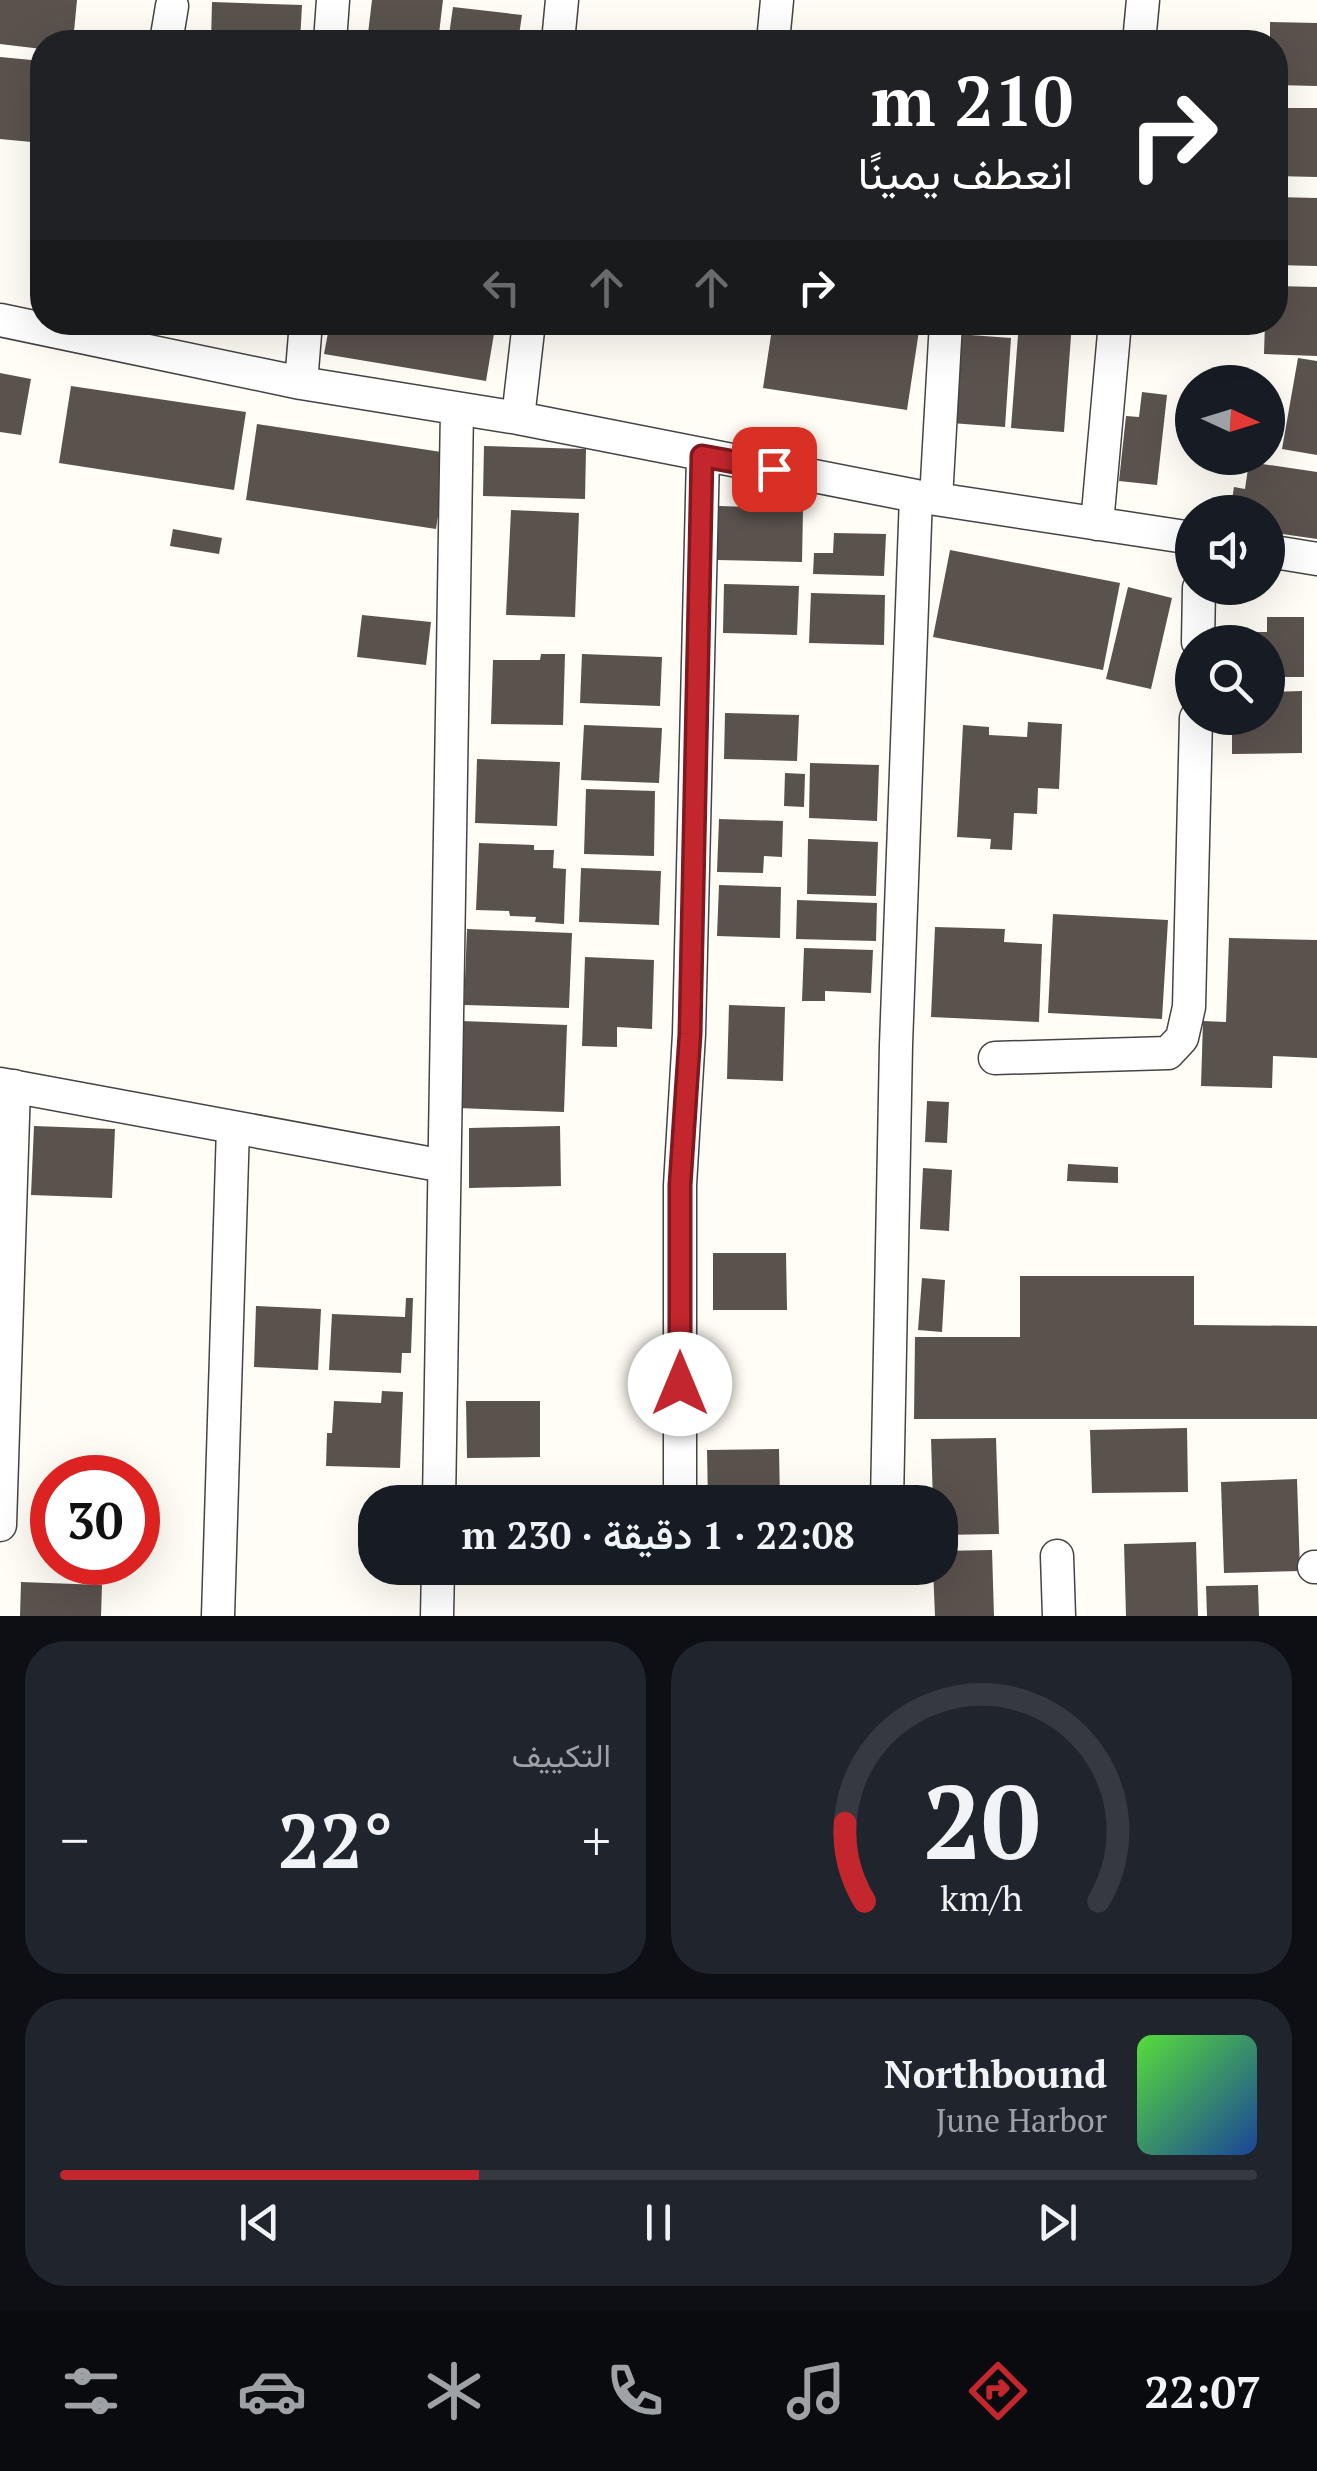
<!DOCTYPE html>
<html lang="ar">
<head>
<meta charset="utf-8">
<style>
	:root { --surface:#171b24; --page:#20242c; --text:#f1f3f6; --muted:#9ea1a6; --line:#363941; --accent:#c4262e }
	body { margin:0; font-family:"PT Serif",Vazirmatn,serif; background:var(--page); color:var(--text); direction:rtl; height:100vh; display:flex; flex-direction:column; font-size:38px; white-space:nowrap }
	* { box-sizing:border-box; margin:0 }
	p { font-size:32px; color:var(--muted) }
	.icon { flex:none; width:55px; height:55px; fill:none; stroke:currentColor; stroke-width:2; stroke-linecap:round; stroke-linejoin:round }
	.map { position:relative; height:1616px; overflow:hidden; direction:ltr }
	.drawer { display:flex; flex-direction:column; gap:25px; padding:25px; background:#0d0f14; flex:1 }
	.drawer>* { flex:none }
	.banner { position:absolute; left:30px; top:30px; width:1258px; height:305px; border-radius:40px; box-shadow:0 10px 40px #0002; direction:rtl; background:#202124; color:#fff; overflow:hidden }
	.needle { width:65px; rotate:94deg }
	.controls { position:absolute; left:1175px; top:365px; display:grid; gap:20px }
	.controls a { display:grid; place-items:center; width:110px; height:110px; border-radius:50%; background:var(--surface); box-shadow:0 10px 40px #0002; font-size:50px }
	.speed { position:absolute; left:30px; top:1455px; display:flex; gap:20px; font-size:50px; font-weight:700; text-align:center }
	.speed>* { display:grid; place-content:center; width:130px; height:130px; border-radius:50%; background:var(--surface); box-shadow:0 10px 40px #0002; line-height:1 }
	.speed .limit { border:15px solid #d22; background:#fff; color:#111 }
	.pin { position:absolute; display:grid; place-items:center; width:85px; height:85px; color:#fff; margin:-42px; border-radius:20px; box-shadow:0 5px 15px #0006 }
	.me { position:absolute; width:110px; margin:-55px; rotate:0deg; stroke-linejoin:round; filter:drop-shadow(0 0 8px #0008) }
	.turn { display:flex; align-items:center; gap:35px; height:210px; padding:0 50px; font-size:45px }
	.turn .icon { width:130px; height:130px; stroke-width:2.5 }
	.turn b { display:block; font-size:70px; line-height:85px }
	.lanes { display:flex; align-items:center; height:95px; padding:0 50px; background:#0003; justify-content:center; gap:50px; direction:ltr }
	.lanes .off { opacity:.35 }
	.big { font-size:75px; font-weight:600; line-height:1.1 }
	.drawer .card { flex:1; display:flex; flex-direction:column; justify-content:center; gap:15px; min-width:0; padding:0 35px; border-radius:40px; background:var(--page) }
	.drawer .dial { align-items:center; gap:0 }
	.dial svg { height:260px; overflow:visible; fill:none; stroke:var(--line); stroke-width:7; stroke-linecap:round; text-anchor:middle }
	.dial text { fill:var(--text); stroke:none }
	.song { display:flex; align-items:center; gap:30px }
	.cover { width:120px; height:120px; border-radius:15px; background:linear-gradient(135deg,hsl(110 70% 55%),hsl(220 70% 35%)) }
	.played { height:10px; border-radius:5px; background:linear-gradient(90deg,var(--accent) 35%,var(--line) 35%) }
	.keys { display:flex; justify-content:space-around; direction:ltr }
	.heat { display:flex; justify-content:space-between; align-items:center; font-size:55px; direction:ltr }
	.drawer .tiles { flex:1; display:grid; gap:25px; grid-template-columns:1fr 1fr }
	.card:last-child { grid-column:span 2 }
	.trip { position:absolute; left:358px; top:1485px; width:600px; height:100px; border-radius:40px; background:var(--surface); box-shadow:0 10px 40px #0002; font-weight:600; line-height:100px; text-align:center; direction:rtl }
	.tabs { display:flex; height:160px; justify-content:space-around; align-items:center; background:#090b0e; color:var(--muted) }
	.tabs .icon { width:70px; height:70px }
	.tabs .on { color:var(--accent) }
	.tabs b { font-size:45px; color:var(--text) }
	.map>svg:first-child { display:block }
	.building { fill:#5a524d }
	.lines { fill:none; stroke-linecap:round; stroke-linejoin:round }
	.minor-casing { stroke:#444; stroke-width:35 }
	.minor { stroke:#fff; stroke-width:32 }
	.route-casing { stroke:#7f191e; stroke-width:25 }
	.route { stroke:#c4262e; stroke-width:18 }
</style>
</head>
<body>
<div class="map">
<svg width="1317" height="1616" viewBox="0 0 1317 1616">
	<rect width="100%" height="100%" fill="#fffdf5"/>
	<path class="building" d="M0 0H77L73 42H42V49L0 44Z
		M372 0H443L438 42H367Z
		M212 2 302 5 300 42H211Z
		M453 7 522 15 518 42H448Z
		M1270 22 1317 23V86L1275 85V42H1270Z
		M0 57 42 61V143L0 139Z
		M1275 108H1317V177L1275 176Z
		M1275 197 1317 198V266L1275 265Z
		M1275 286 1317 287V356L1264 354 1265 322H1275Z
		M330 322H496L486 381 324 354Z
		M773 322 920 324 907 410 763 388Z
		M1019 322H1072L1064 432 1011 428Z
		M957 334 1011 338 1005 427 951 423Z
		M1298 358 1317 361V455L1282 449Z
		M0 373 31 379 21 435 0 432Z
		M71 386 246 412 234 490 59 463Z
		M1142 392 1167 395 1157 485 1119 481 1126 416 1139 417Z
		M257 424 448 453 436 529 246 500Z
		M484 446 586 449 585 499 483 496Z
		M1249 462 1317 472V539L1268 532V512H1230L1234 487 1245 489Z
		M719 506 803 509 802 562 717 560Z
		M511 510 579 513 575 617 506 615Z
		M173 529 222 538 219 554 170 546Z
		M834 533 886 534 884 576 813 574 814 553H833Z
		M950 550 1120 583 1103 670 933 637Z
		M724 584 799 586 797 635 723 633Z
		M1128 587 1172 598 1151 689 1106 679Z
		M811 593 885 595 884 645 809 643Z
		M362 615 431 622 426 665 357 657Z
		M1267 617H1304V677H1268V642H1232V632H1267Z
		M541 654H565L563 725 491 724 493 660H540Z
		M582 654 662 657 660 706 580 703Z
		M1302 691V753L1232 754V718H1268V692Z
		M725 713 799 715 797 761 724 759Z
		M1028 722 1062 724 1059 789 1038 788 1037 814 1014 813 1012 850 990 849 991 839 957 837 963 725 989 727V735L1027 737Z
		M584 725 662 728 659 783 581 780Z
		M477 759 560 762 557 826 475 823Z
		M810 763 879 765 877 821 809 818Z
		M785 773 805 774 804 807 784 806Z
		M586 789 655 791 654 856 584 854Z
		M719 819 783 821 782 857 764 856 763 873 717 872Z
		M808 839 878 842 876 896 807 894Z
		M479 843 534 845V850H554L553 868 566 869 564 924 535 922 536 917 510 916 509 911 476 910Z
		M581 868 661 871 659 925 579 922Z
		M719 885 781 887 780 938 717 936Z
		M797 900 877 903 876 941 796 939Z
		M1053 914 1168 920 1162 1019 1048 1013Z
		M935 927 1005 929 1004 942 1042 944 1039 1022 931 1017Z
		M467 929 572 933 569 1008 464 1005Z
		M1229 938 1317 940V1058L1273 1056 1272 1088 1201 1086 1203 1021 1226 1022Z
		M804 948 873 950 871 993 825 991V1001H802Z
		M585 957 654 960 652 1029 617 1027V1047L582 1046Z
		M729 1005 785 1007 783 1081 727 1079Z
		M461 1021 567 1025 564 1112 458 1108Z
		M927 1101 949 1102 947 1143 925 1142Z
		M34 1126 115 1129 112 1198 31 1195Z
		M560 1126 561 1186 469 1188V1128Z
		M1068 1164 1118 1167V1183L1067 1181Z
		M923 1168 952 1170 949 1231 920 1229Z
		M713 1253H786L787 1310H713Z
		M1020 1276H1194V1325L1317 1326V1419H914L915 1337H1020Z
		M922 1278 945 1280 942 1332 918 1330Z
		M406 1298H413L411 1353H402L401 1373 329 1370 332 1314 405 1317Z
		M256 1306 321 1309 318 1370 254 1367Z
		M382 1391 403 1392 400 1468 326 1466 327 1433H332L334 1401 381 1403Z
		M466 1401H540V1457L467 1458Z
		M1187 1428 1188 1492 1092 1493 1090 1430Z
		M996 1438 999 1534 940 1535V1502H933L931 1439Z
		M779 1449 780 1502H708L707 1450Z
		M1297 1479 1300 1571 1224 1573 1221 1482Z
		M1196 1542 1198 1616H1126L1124 1544Z
		M992 1550 994 1616H935L933 1568H940V1551Z
		M21 1582 102 1585 101 1616H20Z
		M1258 1585 1259 1616H1207L1206 1586Z"/>
	<g class="lines">
		<defs>
			<path id="minor" d="M166 42 172 6
				M330 42 333 0
				M558 42 562 0
				M773 42 777 0
				M1139 42 1143 0
				M0 320 301 383 518 418 916 496 1192 538
				M301 383 306 322
				M518 418 529 322
				M936 499 946 322
				M1097 524 1115 322
				M1268 551 1317 559
				M1198 642 1199 588
				M995 1058 1168 1053 1182 1038 1189 1007 1196 718
				M0 1084 444 1166
				M439 1502 457 410
				M680 1502V1185L689 1034 703 456
				M887 1502 896 1045 916 496
				M0 1525 14 1086
				M1057 1556 1059 1616
				M1314 1567H1317
				M218 1616 233 1127
				M437 1616 438 1568"/>
		</defs>
		<use href="#minor" class="minor-casing"/>
		<use href="#minor" class="minor"/>
	</g>
	<g class="lines">
		<defs>
			<path id="route" d="M680 1384V1185L690 1034 702 456 774 469"/>
		</defs>
		<use href="#route" class="route-casing"/>
		<use href="#route" class="route"/>
	</g>
</svg>
<div class="controls">
<a><svg class="needle" viewBox="-14 -14 28 28"><path d="M0-13l5 13h-10z" fill="#e53935"/><path d="M0 13l5-13h-10z" fill="#9ea1a6"/></svg></a>
<a><svg class="icon" aria-label="sound" viewBox="0 0 24 24"><path d="M4 9h4l5-4v14l-5-4H4zM17 9q2 3 0 6"/></svg></a>
<a><svg class="icon" aria-label="search" viewBox="0 0 24 24"><circle cx="10" cy="10" r="6"/><path d="M15 15l6 6"/></svg></a>
</div>
<div class="speed"><div class="limit">30</div></div>
<div class="pin" style="left:774px;top:469px;background:#d93025"><svg class="icon" aria-label="arrive" viewBox="0 0 24 24"><path d="M6 21V4h12l-3 4 3 4H6"/></svg></div>
<svg class="me" style="left:680px;top:1384px" viewBox="-20 -20 40 40"><circle r="19" fill="#fff"/><path d="M0-13L10 11 0 6-10 11z" fill="#c4262e"/></svg>
<div class="trip">22:08 · 1 دقيقة · 230 m</div>
<div class="banner">
<div class="turn"><svg class="icon" aria-label="right" viewBox="0 0 24 24"><path d="M7 20v-9h11M14 6l5 5-5 5"/></svg><div><b>210 m</b>انعطف يمينًا</div></div>
<div class="lanes"><svg class="icon off" aria-label="left" viewBox="0 0 24 24"><path d="M17 20v-9H6M10 6l-5 5 5 5"/></svg><svg class="icon off" aria-label="ahead" viewBox="0 0 24 24"><path d="M12 20V5M6 11l6-6 6 6"/></svg><svg class="icon off" aria-label="ahead" viewBox="0 0 24 24"><path d="M12 20V5M6 11l6-6 6 6"/></svg><svg class="icon" aria-label="right" viewBox="0 0 24 24"><path d="M7 20v-9h11M14 6l5 5-5 5"/></svg></div>
</div>
</div>
<section class="drawer">
<div class="tiles">
<div class="card dial"><svg viewBox="0 0 100 80">
<path d="M14 69A42 42 0 1 1 86 69"/>
<path d="M14 69A42 42 0 0 1 8 45" stroke="#c4262e"/>
<text x="50" y="56" font-size="32" font-weight="700">20</text>
<text x="50" y="72" font-size="11">km/h</text>
</svg></div>
<div class="card"><p>التكييف</p>
<div class="heat"><a>−</a><b class="big">22°</b><a>+</a></div>
</div>
<div class="card">
<div class="song"><i class="cover"></i><div><b>Northbound</b><p>June Harbor</p></div></div>
<div class="played"></div>
<div class="keys"><svg class="icon" aria-label="previous" viewBox="0 0 24 24"><path d="M18 5L8 12l10 7zM5 5v14"/></svg><svg class="icon" aria-label="pause" viewBox="0 0 24 24"><path d="M8 5v14M16 5v14"/></svg><svg class="icon" aria-label="next" viewBox="0 0 24 24"><path d="M6 5l10 7-10 7zM19 5v14"/></svg></div>
</div>
</div>
</section>
<nav class="tabs">
<b>22:07</b>
<svg class="icon on" aria-label="directions" viewBox="0 0 24 24"><path d="M12 3l9 9-9 9-9-9zM9 14v-3h6M13 9l2 2-2 2"/></svg>
<svg class="icon" aria-label="music" viewBox="0 0 24 24"><path d="M9 18V5l10-2v13"/><circle cx="6" cy="18" r="3"/><circle cx="16" cy="16" r="3"/></svg>
<svg class="icon" aria-label="phone" viewBox="0 0 24 24"><path d="M5 4h4l2 5-3 2q2 4 5 5l2-3 5 2v4C11 20 4 13 5 4z"/></svg>
<svg class="icon" aria-label="climate" viewBox="0 0 24 24"><path d="M12 3v18M4 7l16 10M4 17L20 7"/></svg>
<svg class="icon" aria-label="car" viewBox="0 0 24 24"><path d="M5 17H2v-5l4-1 3-4h7l3 4 3 1v5h-3M9 17h6M6 11h13"/><circle cx="7" cy="17" r="2"/><circle cx="17" cy="17" r="2"/></svg>
<svg class="icon" aria-label="filters" viewBox="0 0 24 24"><path d="M4 7h16M4 17h16"/><circle cx="9" cy="7" r="2"/><circle cx="15" cy="17" r="2"/></svg>
</nav>
</body>
</html>
